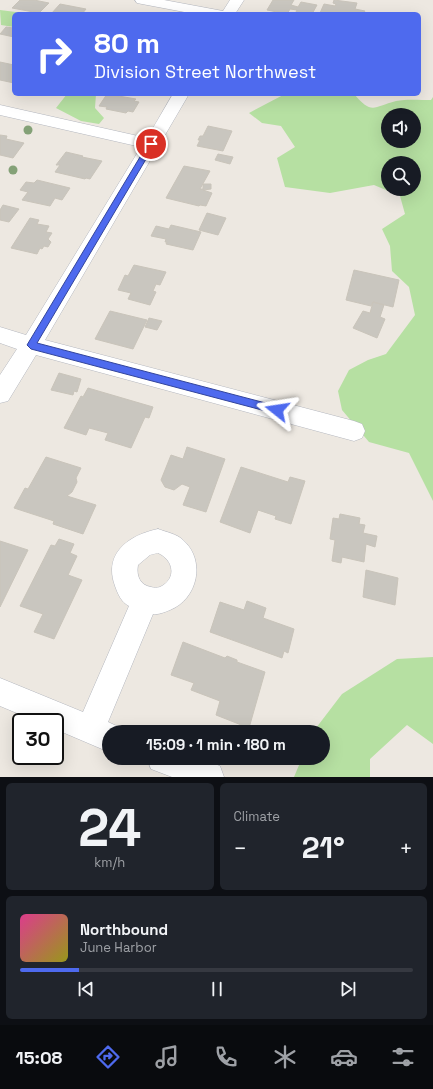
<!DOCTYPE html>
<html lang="en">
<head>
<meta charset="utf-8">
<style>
	:root { --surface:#171b24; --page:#20242c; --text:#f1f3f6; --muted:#9ea1a6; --line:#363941; --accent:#4e6aee }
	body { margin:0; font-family:"Space Grotesk",sans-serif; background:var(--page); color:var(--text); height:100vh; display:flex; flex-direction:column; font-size:15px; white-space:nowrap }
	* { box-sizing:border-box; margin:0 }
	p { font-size:13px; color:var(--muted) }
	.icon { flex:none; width:22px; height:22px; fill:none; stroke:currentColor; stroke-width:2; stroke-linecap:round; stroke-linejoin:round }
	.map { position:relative; height:777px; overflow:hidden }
	.drawer { display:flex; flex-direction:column; gap:6px; padding:6px; background:#0d0f14; flex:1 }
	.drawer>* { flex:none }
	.hud { position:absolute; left:12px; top:12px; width:409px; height:84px; border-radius:6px; box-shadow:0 4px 16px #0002; background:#4e6aee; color:#fff; overflow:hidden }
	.tools { position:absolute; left:381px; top:108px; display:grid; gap:8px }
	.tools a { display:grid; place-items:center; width:40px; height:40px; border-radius:50%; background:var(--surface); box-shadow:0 4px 16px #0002; font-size:20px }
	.speed { position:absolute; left:12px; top:713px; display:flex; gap:8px; font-size:20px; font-weight:700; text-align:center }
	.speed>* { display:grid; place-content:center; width:52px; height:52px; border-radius:50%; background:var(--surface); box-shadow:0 4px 16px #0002; line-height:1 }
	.speed .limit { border:2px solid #111; border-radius:6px; background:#fff; color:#111 }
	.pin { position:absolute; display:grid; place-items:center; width:34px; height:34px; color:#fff; margin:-17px; border:2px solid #fff; border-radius:50%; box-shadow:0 1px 4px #0007 }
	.me { position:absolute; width:44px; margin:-22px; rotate:285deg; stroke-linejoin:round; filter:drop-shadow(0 0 3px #0008) }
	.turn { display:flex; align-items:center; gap:14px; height:84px; padding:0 16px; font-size:18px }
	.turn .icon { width:52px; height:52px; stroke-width:2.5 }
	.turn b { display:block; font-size:28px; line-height:34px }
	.big { font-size:30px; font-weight:600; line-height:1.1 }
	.drawer .card { flex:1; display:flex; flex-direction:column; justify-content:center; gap:6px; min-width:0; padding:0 14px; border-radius:6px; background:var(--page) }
	.drawer .dial { align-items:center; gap:0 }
	.dial b { font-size:52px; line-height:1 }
	.song { display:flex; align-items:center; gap:12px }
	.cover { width:48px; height:48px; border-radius:6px; background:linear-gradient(135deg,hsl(330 70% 55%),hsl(60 70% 35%)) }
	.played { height:4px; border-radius:2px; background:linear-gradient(90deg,var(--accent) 15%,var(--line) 15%) }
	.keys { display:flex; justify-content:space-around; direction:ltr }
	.heat { display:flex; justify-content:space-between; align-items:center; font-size:22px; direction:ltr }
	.drawer .tiles { flex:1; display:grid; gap:6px; grid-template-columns:1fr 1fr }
	.card:last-child { grid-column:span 2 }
	.trip { position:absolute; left:102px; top:725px; width:228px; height:40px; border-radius:20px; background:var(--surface); box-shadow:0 4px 16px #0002; font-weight:600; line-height:40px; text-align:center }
	.dock { display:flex; height:64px; justify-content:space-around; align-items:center; background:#090b0e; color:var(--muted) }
	.dock .icon { width:28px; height:28px }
	.dock .current { color:var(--accent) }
	.dock b { font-size:18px; color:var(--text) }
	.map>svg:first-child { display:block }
	.green { fill:#b6e0a2; fill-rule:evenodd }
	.building { fill:#c9c6bf; stroke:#c9c4ba }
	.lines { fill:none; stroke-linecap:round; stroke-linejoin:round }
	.minor-casing { stroke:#b4b7bf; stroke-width:1 }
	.minor { fill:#fff; fill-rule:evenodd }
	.tree { fill:#84a177 }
	.route { fill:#4e6aee; stroke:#33459b }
</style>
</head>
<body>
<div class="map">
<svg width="433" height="777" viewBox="0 0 433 777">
	<rect width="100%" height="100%" fill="#ede8e1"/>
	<path class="green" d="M0 10 31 14H14V27L1 25Z
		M67 94H96L95 108 104 118 99 124 81 121 56 108Z
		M285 94H354C372 115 373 107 396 101 406 99 420 100 431 100L433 97V501L409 453 369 442 342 410 338 391 349 370 368 360 386 354 415 315 409 287 392 271 390 246 382 229 405 214 400 196 374 185 330 193 285 187 277 158 295 147 281 126 262 123 249 113ZM388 115H414V141H388ZM388 163H414V189H388Z
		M433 657V744L407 725 370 759V777H294L302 758H323V732H313L342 694 397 659Z"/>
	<path class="building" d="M20 0H34L49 3 39 13 12 8Z
		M273 0H294L291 5 298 7 301 2 317 5 312 14H295L297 10 290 9 287 14 267 10Z
		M334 0 357 3 355 9 365 11 363 14 320 13 324 4 335 6 336 4 333 3Z
		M60 4 86 9 82 14H51Z
		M6 27 14 28V37L0 34Z
		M0 62 14 65V83L0 80Z
		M107 94 136 99 134 101 139 102 133 112 128 111 126 113 106 109 107 107 99 106Z
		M208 126 232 131 223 151 197 146 200 140H198L200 136H203Z
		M0 135 7 136 6 139 24 143 13 158 0 155Z
		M66 152 83 156 82 157 102 161 90 179 86 178 85 179 55 172 60 165H56Z
		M218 154 233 157 230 164 215 160Z
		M184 166 210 171 200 189H203V184H211V189L203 190 212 193 206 206 200 205 199 206 166 198Z
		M37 180 70 188 62 200 55 198 50 206 22 200 28 192 20 190 26 182 34 183Z
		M3 205 19 209 9 222 0 220V210Z
		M207 213 226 218 218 235 199 230Z
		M30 218 39 220 37 224 49 226 46 232 52 233 48 239 51 242 48 247 44 246 42 249 40 248 37 254 11 248Z
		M171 225 201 232 193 250 166 244 167 242H165L166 239 151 236 156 226 169 229Z
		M134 265 166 272 160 285 156 284 153 291 156 292 150 305 128 299 131 293 118 290 125 275 128 276Z
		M354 270 399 280 393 307 373 302 371 306 346 300Z
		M373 302 384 305 380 317 385 319 377 338 353 328 363 311 370 313Z
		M110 311 147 320 133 349 95 339Z
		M149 318 162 321 157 330 145 327Z
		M59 373 81 379 77 392 74 391 73 395 51 390Z
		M88 388 153 407 149 418 145 417 131 448 105 440 108 433 89 428 86 435 64 428 81 396 83 397Z
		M187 447 225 459 206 512 183 505 190 487 182 484 174 490 165 487 161 480 171 455 183 459Z
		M46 457 81 468 76 478 77 482 72 492 67 496 96 505 83 534 53 524 54 521 14 508 25 488 28 489Z
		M241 467 288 482 290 477 305 481 291 524 275 519 276 516 258 510 250 533 220 522Z
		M340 514 360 518 359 524 365 525 363 533 377 536 375 547 366 544 364 562 342 557 341 563 332 561 335 540 330 539 333 518 339 519Z
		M59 539 74 544 70 553 77 556 68 575 82 580 54 639 34 632 43 614 20 606 51 545 55 546Z
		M0 541 28 550 0 607Z
		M366 570 398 578 395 605 363 597Z
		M247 601 266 608 263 618 294 629 288 653 284 651 282 658 210 632 220 602 244 610Z
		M183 642 225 658 227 656 237 660V662L265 672 249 728 216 715 220 701 191 690 194 683 171 675Z"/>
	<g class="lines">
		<defs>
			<path id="minor" d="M135 0H164L223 11 230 0H244L235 14H195L142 4 137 3Z
				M173 94H189L45 340 354 421 362 424 365 431 362 438 354 441 36 355 8 401 0 403V375L17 349 0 343V327L26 335 141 147 0 115V105L147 138Z
				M158 529C166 532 177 534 183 540 206 560 198 599 170 610 165 612 158 615 153 614L108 722 119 727 122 732H109V752L55 729V722H38L0 706V678L83 712 129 606C121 602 118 594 115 586 103 553 129 535 158 529ZM158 553C174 560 177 579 160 587 157 588 154 588 151 587 140 585 136 576 138 565L150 555Z
				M147 758H199L220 766 224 777H172L151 769Z"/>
		</defs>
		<use href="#minor" class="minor-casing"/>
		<use href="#minor" class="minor"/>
	</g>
	<g class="tree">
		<circle cx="28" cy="130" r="4.5"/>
		<circle cx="13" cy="170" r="4.5"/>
	</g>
	<path class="route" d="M149 142H154L155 144 37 343 277 406 280 408 282 410 280 413 277 414 31 349 27 345Z"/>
</svg>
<div class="tools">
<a><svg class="icon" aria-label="sound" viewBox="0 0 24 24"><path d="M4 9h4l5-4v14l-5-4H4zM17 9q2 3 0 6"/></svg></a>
<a><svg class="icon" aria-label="search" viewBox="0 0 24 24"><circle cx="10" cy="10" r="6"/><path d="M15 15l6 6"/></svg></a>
</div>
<div class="speed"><div class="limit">30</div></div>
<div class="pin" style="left:151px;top:144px;background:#d93025"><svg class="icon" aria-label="arrive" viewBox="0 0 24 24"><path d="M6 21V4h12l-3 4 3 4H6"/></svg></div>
<svg class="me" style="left:277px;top:410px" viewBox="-20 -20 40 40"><path d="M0-17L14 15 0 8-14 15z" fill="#4e6aee" stroke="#fff" stroke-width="4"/></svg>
<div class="trip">15:09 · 1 min · 180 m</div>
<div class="hud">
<div class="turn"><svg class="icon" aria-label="right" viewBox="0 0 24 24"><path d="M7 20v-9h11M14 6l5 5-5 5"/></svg><div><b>80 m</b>Division Street Northwest</div></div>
</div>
</div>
<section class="drawer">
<div class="tiles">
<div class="card dial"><b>24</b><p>km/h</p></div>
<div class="card"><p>Climate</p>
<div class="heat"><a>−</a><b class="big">21°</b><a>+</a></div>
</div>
<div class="card">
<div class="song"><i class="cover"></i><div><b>Northbound</b><p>June Harbor</p></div></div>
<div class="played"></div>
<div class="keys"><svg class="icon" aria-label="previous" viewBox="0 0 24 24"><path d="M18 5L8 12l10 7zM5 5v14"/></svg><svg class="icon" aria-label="pause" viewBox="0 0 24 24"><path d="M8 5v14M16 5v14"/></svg><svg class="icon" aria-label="next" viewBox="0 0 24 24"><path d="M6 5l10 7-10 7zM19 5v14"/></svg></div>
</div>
</div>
</section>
<nav class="dock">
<b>15:08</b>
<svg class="icon current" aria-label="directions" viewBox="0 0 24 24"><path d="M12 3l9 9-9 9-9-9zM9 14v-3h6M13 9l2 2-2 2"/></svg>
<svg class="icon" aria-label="music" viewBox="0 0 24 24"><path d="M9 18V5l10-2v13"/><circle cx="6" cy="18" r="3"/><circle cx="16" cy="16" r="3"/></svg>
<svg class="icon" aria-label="phone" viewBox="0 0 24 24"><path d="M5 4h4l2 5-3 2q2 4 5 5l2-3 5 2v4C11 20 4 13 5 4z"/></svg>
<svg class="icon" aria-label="climate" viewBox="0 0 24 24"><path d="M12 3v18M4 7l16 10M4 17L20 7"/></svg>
<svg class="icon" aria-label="car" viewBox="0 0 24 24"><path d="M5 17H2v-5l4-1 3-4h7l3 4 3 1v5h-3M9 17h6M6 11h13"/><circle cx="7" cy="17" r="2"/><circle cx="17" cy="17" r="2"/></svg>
<svg class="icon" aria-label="filters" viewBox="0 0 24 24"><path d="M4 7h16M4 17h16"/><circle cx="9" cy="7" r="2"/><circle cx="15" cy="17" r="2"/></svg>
</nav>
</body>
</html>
